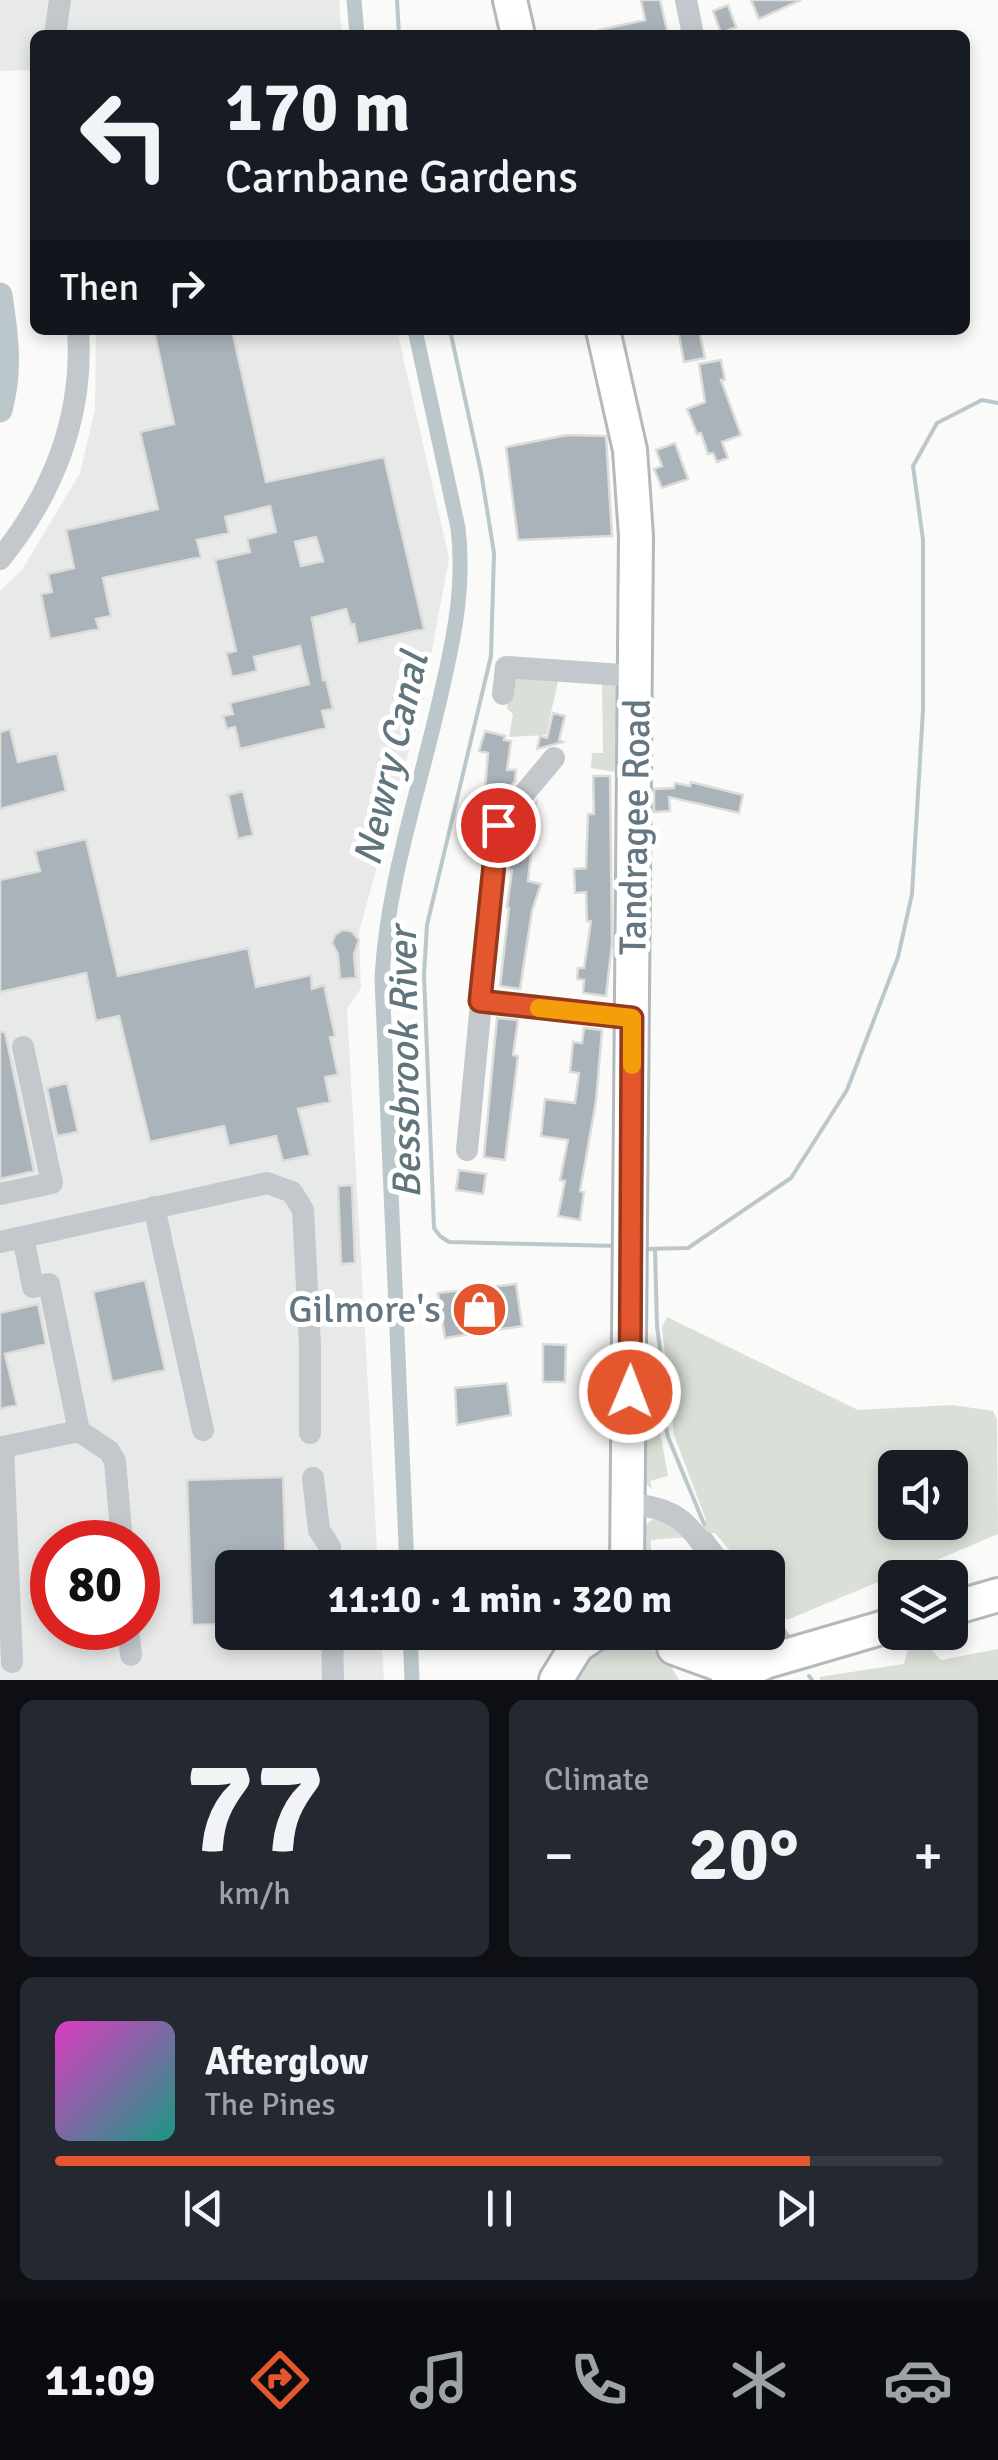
<!DOCTYPE html>
<html lang="en">
<head>
<meta charset="utf-8">
<style>
	:root { --surface:#171b24; --page:#242831; --text:#f1f3f6; --muted:#9ea1a6; --line:#363941; --accent:#e4572e }
	body { margin:0; font-family:Signika,sans-serif; background:var(--page); color:var(--text); height:100vh; display:flex; flex-direction:column; font-size:38px; white-space:nowrap }
	* { box-sizing:border-box; margin:0 }
	p { font-size:32px; color:var(--muted) }
	.icon { flex:none; width:55px; height:55px; fill:none; stroke:currentColor; stroke-width:2; stroke-linecap:round; stroke-linejoin:round }
	.map { position:relative; height:1680px; overflow:hidden }
	.drawer { display:flex; flex-direction:column; gap:20px; padding:20px; background:#0d0f14; flex:1 }
	.drawer>* { flex:none }
	.top-card { position:absolute; left:30px; top:30px; width:940px; height:305px; border-radius:15px; box-shadow:0 5px 15px #0003; background:#171b24; color:var(--text); overflow:hidden }
	.tools { position:absolute; left:878px; top:1450px; display:grid; gap:20px }
	.tools a { display:grid; place-items:center; width:90px; height:90px; border-radius:15px; background:var(--surface); box-shadow:0 5px 15px #0003; font-size:50px }
	.speed { position:absolute; left:30px; top:1520px; display:flex; gap:20px; font-size:50px; font-weight:700; text-align:center }
	.speed>* { display:grid; place-content:center; width:130px; height:130px; border-radius:50%; background:var(--surface); box-shadow:0 5px 15px #0003; line-height:1 }
	.speed .limit { border:15px solid #d22; background:#fff; color:#111 }
	.pin { position:absolute; display:grid; place-items:center; width:85px; height:85px; color:#fff; margin:-42px; border:5px solid #fff; border-radius:50%; box-shadow:0 2px 10px #0007 }
	.me { position:absolute; width:110px; margin:-55px; rotate:1deg; stroke-linejoin:round; filter:drop-shadow(0 0 8px #0008) }
	.turn { display:flex; align-items:center; gap:35px; height:210px; padding:0 30px; font-size:45px }
	.turn .icon { width:130px; height:130px; stroke-width:2.5 }
	.turn b { display:block; font-size:70px; line-height:85px }
	.then { display:flex; align-items:center; height:95px; padding:0 30px; background:#0003; gap:20px; font-size:38px }
	.big { font-size:75px; font-weight:700; line-height:1.1 }
	.drawer .card { flex:1; display:flex; flex-direction:column; justify-content:center; gap:15px; min-width:0; padding:0 35px; border-radius:15px; background:var(--page) }
	.drawer .dial { align-items:center; gap:0 }
	.dial b { font-size:130px; line-height:1 }
	.song { display:flex; align-items:center; gap:30px }
	.cover { width:120px; height:120px; border-radius:15px; background:linear-gradient(135deg,hsl(310 70% 55%),hsl(170 70% 35%)) }
	.played { height:10px; border-radius:5px; background:linear-gradient(90deg,var(--accent) 85%,var(--line) 85%) }
	.keys { display:flex; justify-content:space-around; direction:ltr }
	.heat { display:flex; justify-content:space-between; align-items:center; font-size:55px; direction:ltr }
	.drawer .tiles { flex:1; display:grid; gap:20px; grid-template-columns:1fr 1fr }
	.card:last-child { grid-column:span 2 }
	.trip { position:absolute; left:215px; top:1550px; width:570px; height:100px; border-radius:15px; background:var(--surface); box-shadow:0 5px 15px #0003; font-weight:700; line-height:100px; text-align:center }
	.tabs { display:flex; height:160px; justify-content:space-around; align-items:center; background:#090b0e; color:var(--muted) }
	.tabs .icon { width:70px; height:70px }
	.tabs .active { color:var(--accent) }
	.tabs b { font-size:45px; color:var(--text) }
	.map>svg:first-child { display:block }
	.built { fill:#e8e9e9; fill-rule:evenodd }
	.green { fill:#dadfd7; fill-rule:evenodd }
	.lines { fill:none; stroke-linecap:round; stroke-linejoin:round }
	.stream { stroke:#bbc7cb; stroke-width:4 }
	.canal { stroke:#bbc7cb; stroke-width:15 }
	.river { stroke:#bbc7cb; stroke-width:25 }
	.building { fill:#aab3b9; stroke:#dcdcda; stroke-width:2.5; fill-rule:evenodd }
	.highway-casing { stroke:#b4b9bd; stroke-width:38 }
	.minor { stroke:#c3c8cc; stroke-width:22 }
	.highway { stroke:#fff; stroke-width:32 }
	.route-casing { stroke:#94391e; stroke-width:25 }
	.route { stroke:#e4572e; stroke-width:18 }
	.slow { stroke:#f59e0b; stroke-width:18 }
	.labels { text-anchor:middle; dominant-baseline:central; stroke-width:10; stroke-linejoin:round; paint-order:stroke }
	.street-label { font-size:38px; fill:#657683; stroke:#fff }
	.poi-label { font-size:38px; fill:#657683; stroke:#fff; text-anchor:end }
	.water-label { font-size:40px; font-style:italic; fill:#60757c; stroke:#fff }
</style>
</head>
<body>
<div class="map">
<svg width="998" height="1680" viewBox="0 0 998 1680">
	<rect width="100%" height="100%" fill="#fafaf8"/>
	<path class="built" d="M0 0H339L342 35H35V70L0 71Z
		M96 330H397L449 558 422 704 359 932 361 988 347 1009 378 1567 232 1568V1632L381 1633 384 1680H0V591L22 570 80 473 95 410ZM52 1542H138V1628H52Z"/>
	<path class="green" d="M559 677 546 735 509 737 513 714 507 709 510 678Z
		M602 680 619 681 622 773 591 768 592 753H603Z
		M639 1316 668 1476 650 1481 652 1489 644 1482 639 1468Z
		M667 1317 858 1410 952 1405 993 1411 997 1420 998 1534 913 1570 912 1577 895 1578V1601L878 1582 787 1620 768 1596V1568L744 1567 715 1533 705 1534 702 1527 706 1520 674 1435 662 1327ZM895 1468H950V1522H895Z
		M659 1517 690 1537 651 1540V1567L640 1568C641 1546 635 1524 659 1517Z
		M783 1632V1637C747 1646 714 1654 681 1633H748L752 1638Z
		M920 1637 941 1660 998 1649V1680H820L819 1677 904 1664 910 1640Z
		M621 1642C649 1644 666 1654 679 1680H573C587 1659 596 1649 621 1642Z"/>
	<g class="lines">
		<path class="stream" d="M397 0 399 35
			M450 330 481 472 494 553 491 656 427 925 424 975 434 1228 440 1236 449 1242 618 1246
			M642 1249 688 1248 791 1178 847 1090 898 957 912 894 923 710V540L913 466 937 423 982 400 998 403
			M655 1249 657 1326 661 1357 658 1392 668 1437 704 1524
			M709 1534 735 1568
			M768 1608 788 1636
			M809 1676 812 1680"/>
		<path class="canal" d="M354 0 357 35
			M407 1568 382 978C387 882 420 788 441 694 454 638 465 586 458 528L415 330
			M410 1632 412 1680"/>
		<path class="river" d="M0 295C6 335 11 370 0 410"/>
	</g>
	<path class="building" d="M641 0H660L668 35H599V30L645 20Z
		M751 0H801L759 19Z
		M728 5 736 27 721 33 713 11Z
		M154 330H232L266 482 384 457 424 629 358 644 354 624 351 625 346 609 312 618 323 680H326L333 709 322 711 326 728 240 749 235 727 227 729 223 716 233 714 230 703 309 684 300 646 254 657 257 671 232 677 226 653 236 651 215 560 250 552 247 539 276 532 270 506 225 517 229 533 197 540 201 557 103 578 111 616 96 619 99 629 50 639 41 594 52 592 48 574 74 568 66 530 158 509 140 432 174 424ZM316 537 323 561 301 566 295 542Z
		M678 330H699L705 358 684 362Z
		M721 360 725 380H721L741 435 722 442 728 458 717 462 713 453 708 454 701 433 697 434 687 409 705 402 699 364Z
		M567 435 606 436 612 536 518 540 506 447Z
		M675 443 688 479 662 488 654 469 662 466 656 450Z
		M553 713 565 716 559 740 563 742 537 749 540 736 547 738Z
		M10 729 18 762 57 753 66 791 0 809V732Z
		M485 731 505 736 504 740 511 741 507 770H516L515 781 497 802H484L488 753 479 751Z
		M593 776H610L612 943 606 996 583 993 584 980 577 979 578 968H584L591 921H587L586 892 575 893 574 869 586 868 588 814H594Z
		M691 782 743 795 739 813 669 797 670 811 654 812V789L674 788 675 783 690 786Z
		M243 791 253 835 238 839 228 795Z
		M536 803 528 881 541 884 532 911 520 989 500 986 509 908 507 907 512 870 509 869 517 826Z
		M86 839 118 976 248 948 256 987 311 975 312 989 324 985 335 1036 330 1037 338 1075 325 1077 330 1102 298 1109 310 1155 283 1161 276 1136 229 1146 224 1126 150 1142 119 1016 96 1021 86 973 0 992V880L40 871 35 851Z
		M342 930 351 931 359 940 354 954 356 978 340 979 338 954 332 943 335 935Z
		M497 1018 518 1020 513 1055 518 1056 505 1160 484 1157Z
		M584 1028 602 1030 596 1101 580 1191 584 1192 580 1220 558 1216 565 1181 560 1180 568 1140 541 1136 545 1099 575 1103 579 1073 570 1072 573 1042 582 1043Z
		M0 1032H5L34 1171 0 1179Z
		M67 1083 78 1132 57 1136 47 1088Z
		M459 1170 486 1174 483 1194 456 1190Z
		M352 1185 355 1263 341 1264 338 1186Z
		M145 1280 165 1370 112 1382 93 1292Z
		M516 1284 522 1326 445 1338 438 1293Z
		M38 1304 46 1344 5 1354 17 1405 0 1409V1313Z
		M543 1344 566 1345 565 1382H543Z
		M507 1383 511 1415 457 1425 455 1388Z
		M283 1477 286 1568H232V1624L192 1625 187 1480Z
		M347 1632H376L377 1644 348 1648Z"/>
	<g class="lines">
		<defs>
			<path id="highway" d="M510 0 518 35
				M603 330 630 450 636 536 627 1568
				M950 1609 998 1595
				M674 1648 721 1665 755 1662
				M556 1680 577 1646 598 1632
				M728 1680 765 1662 895 1624"/>
		</defs>
		<use href="#highway" class="highway-casing"/>
		<path class="minor" d="M686 0 693 35
			M55 35 60 0
			M0 559C53 494 84 416 78 330
			M503 694 506 667 636 676
			M480 1001 633 1018
			M467 1150 498 825 554 758
			M0 1194 52 1183 23 1047
			M154 1207 203 1430
			M0 1242 267 1183 292 1192 303 1210 310 1346V1433
			M79 1431 109 1451 115 1461 122 1542
			M313 1478 319 1530 330 1547V1568
			M628 1504C680 1507 691 1526 718 1568
			M128 1628 131 1655
			M332 1632 333 1680
			M12 1662 3 1447 79 1431 49 1284 33 1287 23 1237"/>
		<use href="#highway" class="highway"/>
	</g>
	<g class="lines">
		<defs>
			<path id="route" d="M498 825 480 1001 632 1018 630 1392"/>
		</defs>
		<use href="#route" class="route-casing"/>
		<use href="#route" class="route"/>
		<path class="slow" d="M539 1008 632 1018V1065"/>
	</g>
	<defs>
		<symbol id="shop-disc" viewBox="-11 -11 22 22"><circle r="9.5" fill="#e4572e" stroke="#fff"/><path d="M-5-2.5h2.3a2.7 3.5 0 0 1 5.4 0H5L5.5 6h-11ZM-1.5-2.5h3a1.5 2.3 0 0 0-3 0Z" fill="#fff"/></symbol>
	</defs>
	<g fill-rule="evenodd">
		<use href="#shop-disc" x="448" y="1278" width="63" height="63"/>
	</g>
	<g class="labels">
		<g class="street-label">
			<text transform="translate(635 827) rotate(-89)">Tandragee Road</text>
		</g>
		<g class="poi-label">
			<text x="441" y="1309">Gilmore's</text>
		</g>
		<g class="water-label">
			<text transform="translate(391 759) rotate(-77)">Newry Canal</text>
			<text transform="translate(405 1063) rotate(-91)">Bessbrook River</text>
		</g>
	</g>
</svg>
<div class="tools">
<a><svg class="icon" aria-label="sound" viewBox="0 0 24 24"><path d="M4 9h4l5-4v14l-5-4H4zM17 9q2 3 0 6"/></svg></a>
<a><svg class="icon" aria-label="layers" viewBox="0 0 24 24"><path d="M12 4l9 5-9 5-9-5zM3 14l9 5 9-5"/></svg></a>
</div>
<div class="speed"><div class="limit">80</div></div>
<div class="pin" style="left:498px;top:825px;background:#d93025"><svg class="icon" aria-label="arrive" viewBox="0 0 24 24"><path d="M6 21V4h12l-3 4 3 4H6"/></svg></div>
<svg class="me" style="left:630px;top:1392px" viewBox="-20 -20 40 40"><circle r="17" fill="#e4572e" stroke="#fff" stroke-width="3"/><path d="M0-11L8 9 0 5-8 9z" fill="#fff"/></svg>
<div class="trip">11:10 · 1 min · 320 m</div>
<div class="top-card">
<div class="turn"><svg class="icon" aria-label="left" viewBox="0 0 24 24"><path d="M17 20v-9H6M10 6l-5 5 5 5"/></svg><div><b>170 m</b>Carnbane Gardens</div></div>
<div class="then">Then<svg class="icon" aria-label="right" viewBox="0 0 24 24"><path d="M7 20v-9h11M14 6l5 5-5 5"/></svg></div>
</div>
</div>
<section class="drawer">
<div class="tiles">
<div class="card dial"><b>77</b><p>km/h</p></div>
<div class="card"><p>Climate</p>
<div class="heat"><a>−</a><b class="big">20°</b><a>+</a></div>
</div>
<div class="card">
<div class="song"><i class="cover"></i><div><b>Afterglow</b><p>The Pines</p></div></div>
<div class="played"></div>
<div class="keys"><svg class="icon" aria-label="previous" viewBox="0 0 24 24"><path d="M18 5L8 12l10 7zM5 5v14"/></svg><svg class="icon" aria-label="pause" viewBox="0 0 24 24"><path d="M8 5v14M16 5v14"/></svg><svg class="icon" aria-label="next" viewBox="0 0 24 24"><path d="M6 5l10 7-10 7zM19 5v14"/></svg></div>
</div>
</div>
</section>
<nav class="tabs">
<b>11:09</b>
<svg class="icon active" aria-label="directions" viewBox="0 0 24 24"><path d="M12 3l9 9-9 9-9-9zM9 14v-3h6M13 9l2 2-2 2"/></svg>
<svg class="icon" aria-label="music" viewBox="0 0 24 24"><path d="M9 18V5l10-2v13"/><circle cx="6" cy="18" r="3"/><circle cx="16" cy="16" r="3"/></svg>
<svg class="icon" aria-label="phone" viewBox="0 0 24 24"><path d="M5 4h4l2 5-3 2q2 4 5 5l2-3 5 2v4C11 20 4 13 5 4z"/></svg>
<svg class="icon" aria-label="climate" viewBox="0 0 24 24"><path d="M12 3v18M4 7l16 10M4 17L20 7"/></svg>
<svg class="icon" aria-label="car" viewBox="0 0 24 24"><path d="M5 17H2v-5l4-1 3-4h7l3 4 3 1v5h-3M9 17h6M6 11h13"/><circle cx="7" cy="17" r="2"/><circle cx="17" cy="17" r="2"/></svg>
</nav>
</body>
</html>
